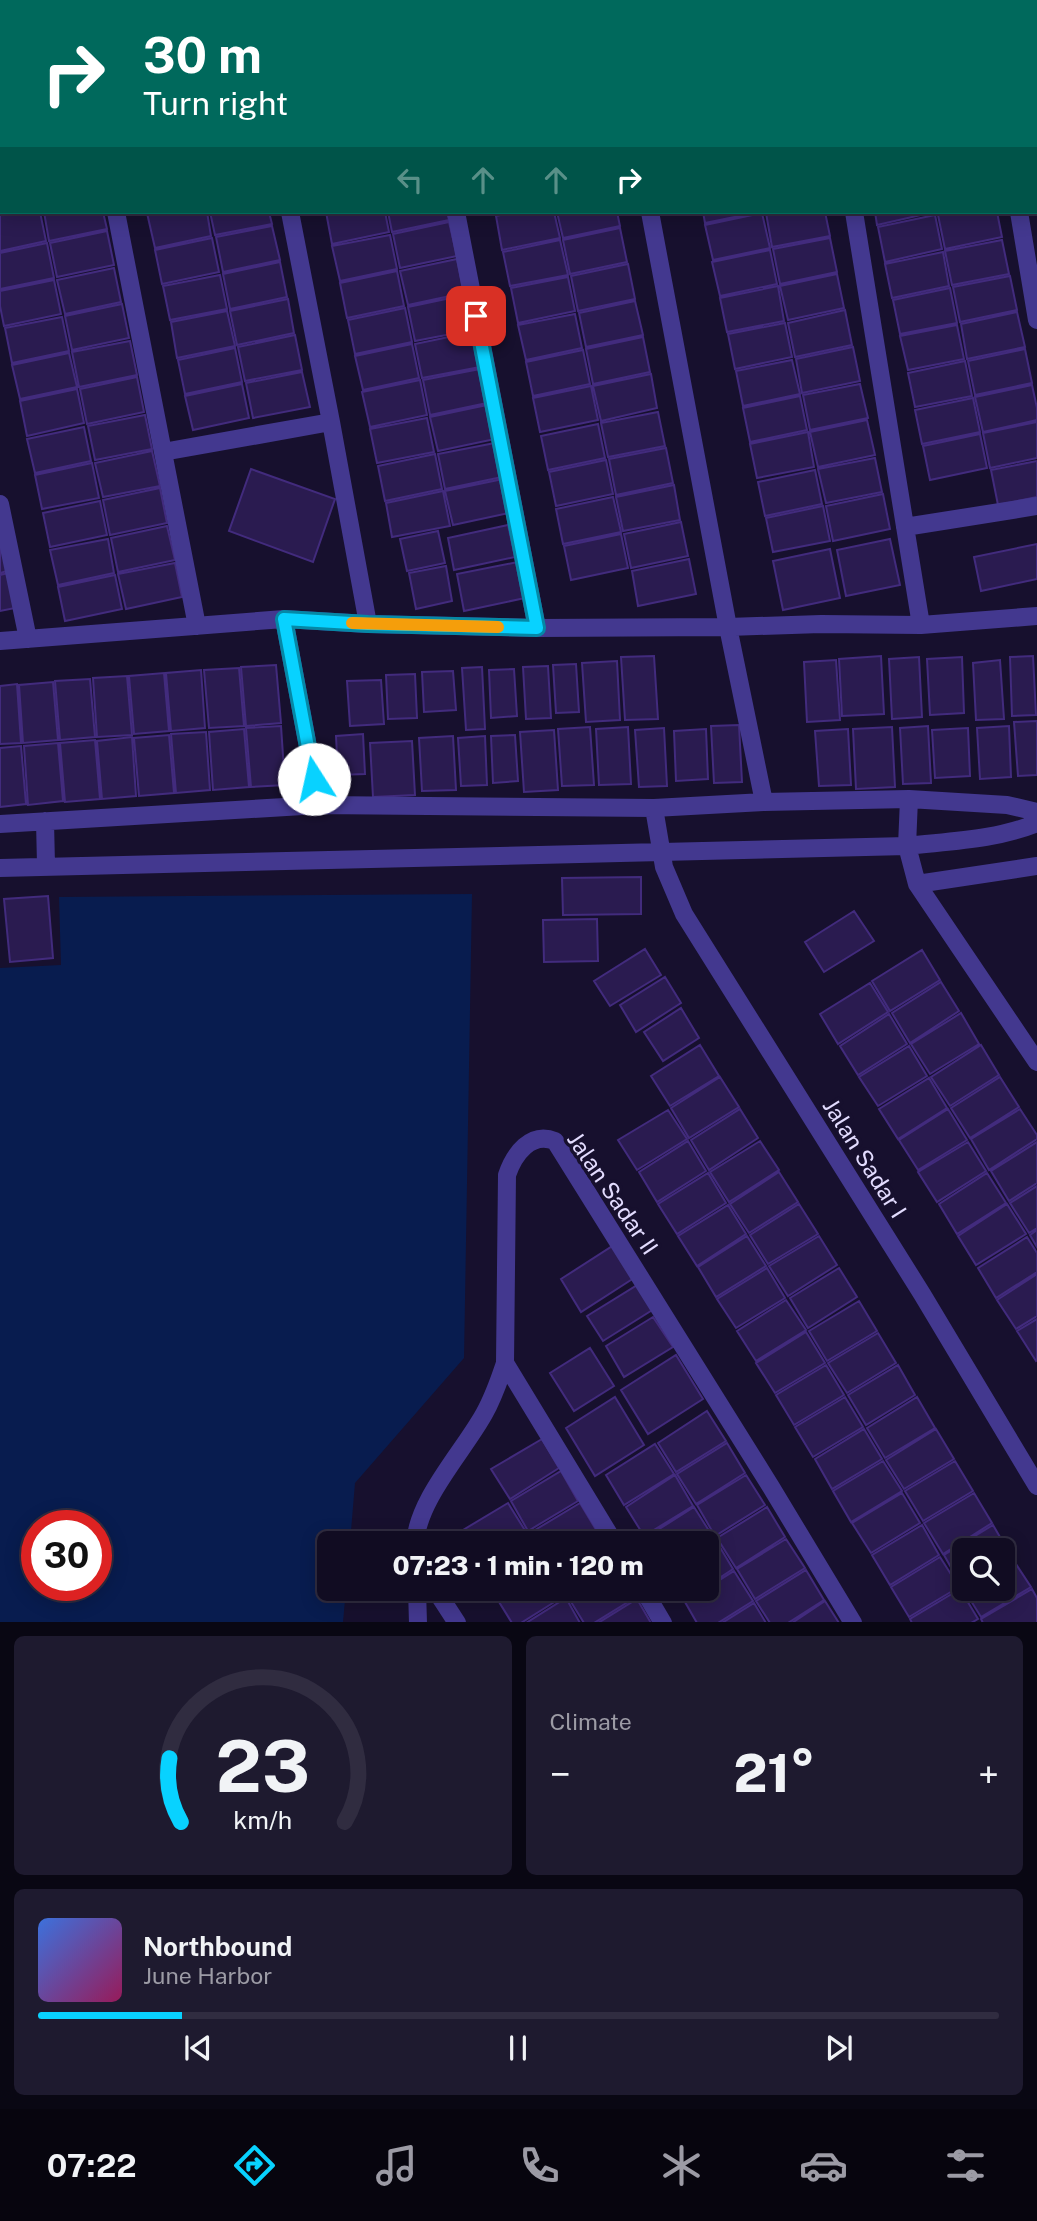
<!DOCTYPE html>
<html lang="en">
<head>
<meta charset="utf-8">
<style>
	:root { --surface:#110c22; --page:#1e1a2f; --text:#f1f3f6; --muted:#9c9ba5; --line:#302c40; --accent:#08d2ff }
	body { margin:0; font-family:"Public Sans",sans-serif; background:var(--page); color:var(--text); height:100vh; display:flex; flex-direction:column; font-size:26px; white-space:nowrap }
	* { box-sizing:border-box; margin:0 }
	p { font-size:23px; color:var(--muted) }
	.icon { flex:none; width:38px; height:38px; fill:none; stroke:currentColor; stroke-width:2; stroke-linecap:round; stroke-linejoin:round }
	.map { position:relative; height:1622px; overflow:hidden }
	.drawer { display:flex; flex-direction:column; gap:14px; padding:14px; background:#090713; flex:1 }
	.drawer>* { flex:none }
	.banner { position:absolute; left:0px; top:0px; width:1038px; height:214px; box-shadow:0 4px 18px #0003,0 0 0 2px var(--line); background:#00695c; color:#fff; overflow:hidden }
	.controls { position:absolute; left:952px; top:1538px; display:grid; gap:14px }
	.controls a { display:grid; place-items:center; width:63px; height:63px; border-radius:10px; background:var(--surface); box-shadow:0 4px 18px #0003,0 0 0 2px var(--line); font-size:35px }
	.speed { position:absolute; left:21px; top:1510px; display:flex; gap:14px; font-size:35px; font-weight:700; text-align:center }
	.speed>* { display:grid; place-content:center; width:91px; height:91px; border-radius:50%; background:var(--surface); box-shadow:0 4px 18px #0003,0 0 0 2px var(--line); line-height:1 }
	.speed .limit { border:10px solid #d22; background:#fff; color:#111 }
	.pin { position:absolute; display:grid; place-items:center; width:60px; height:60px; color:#fff; margin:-30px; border-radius:14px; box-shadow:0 4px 10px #0006 }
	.me { position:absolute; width:77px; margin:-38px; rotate:350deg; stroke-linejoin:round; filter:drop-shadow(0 0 5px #0008) }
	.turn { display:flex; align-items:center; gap:24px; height:147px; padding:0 28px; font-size:32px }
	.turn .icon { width:91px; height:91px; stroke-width:2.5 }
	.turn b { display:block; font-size:49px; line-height:60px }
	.lanes { display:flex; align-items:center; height:66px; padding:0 28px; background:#0003; justify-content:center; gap:35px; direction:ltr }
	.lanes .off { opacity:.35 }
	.big { font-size:52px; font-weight:800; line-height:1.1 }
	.drawer .tile { flex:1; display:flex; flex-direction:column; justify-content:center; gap:10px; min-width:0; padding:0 24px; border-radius:10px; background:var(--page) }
	.drawer .dial { align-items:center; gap:0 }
	.dial svg { height:182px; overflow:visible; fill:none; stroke:var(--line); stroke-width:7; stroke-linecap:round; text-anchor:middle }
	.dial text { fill:var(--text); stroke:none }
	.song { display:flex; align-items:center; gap:21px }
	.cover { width:84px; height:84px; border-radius:10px; background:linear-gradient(135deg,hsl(220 70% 55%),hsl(330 70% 35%)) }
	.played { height:7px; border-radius:4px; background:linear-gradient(90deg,var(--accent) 15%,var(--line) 15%) }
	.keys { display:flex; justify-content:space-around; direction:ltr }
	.heat { display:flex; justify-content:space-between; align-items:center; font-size:38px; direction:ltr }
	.drawer .tiles { flex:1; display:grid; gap:14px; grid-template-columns:1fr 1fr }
	.tile:last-child { grid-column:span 2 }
	.trip { position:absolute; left:317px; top:1531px; width:402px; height:70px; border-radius:10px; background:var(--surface); box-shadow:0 4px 18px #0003,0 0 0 2px var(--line); font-weight:800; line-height:70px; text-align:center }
	.tab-bar { display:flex; height:112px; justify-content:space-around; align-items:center; background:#07050e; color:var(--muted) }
	.tab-bar .icon { width:49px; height:49px }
	.tab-bar .active { color:var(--accent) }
	.tab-bar b { font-size:32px; color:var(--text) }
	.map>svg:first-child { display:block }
	.water { fill:#081c4f; fill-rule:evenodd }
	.building { fill:#2a1b50; stroke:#422b7d; stroke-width:2 }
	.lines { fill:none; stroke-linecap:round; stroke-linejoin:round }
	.minor { stroke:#43388f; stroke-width:18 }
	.route-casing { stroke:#0588a6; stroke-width:18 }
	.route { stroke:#08d2ff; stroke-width:12 }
	.slow { stroke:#f59e0b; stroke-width:12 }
	.labels { text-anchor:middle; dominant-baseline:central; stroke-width:7; stroke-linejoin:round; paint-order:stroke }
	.street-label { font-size:23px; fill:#e3dcff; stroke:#17102e }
</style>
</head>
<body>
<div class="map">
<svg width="1037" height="1623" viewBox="0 0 1037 1623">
	<rect width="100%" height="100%" fill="#17102e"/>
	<path class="water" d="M472 894 464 1358 355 1483 350 1543 329 1544V1589H346L343 1622H0V968L61 965 59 897ZM37 1526H96V1586H37Z"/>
	<path class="building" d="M796 0H855V2H800Z
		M891 0H950L891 2Z
		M964 0H1013V2Z
		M0 24 2 26V60H0Z
		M0 62H2V98H0Z
		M0 100H2V136H0Z
		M2 138V174H0V139Z
		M2 176V212H6L0 213V177Z
		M15 212H40L46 241 0 251V215Z
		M44 212H103L107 229 49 241Z
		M153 212H207L211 236 155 248 147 213Z
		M210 212H269L272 224 215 235Z
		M326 212H385L389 232 332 244Z
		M388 212H447L449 220 392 232Z
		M514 212H554L560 238 502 250 496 216Z
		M557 212H617L620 226 563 238Z
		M703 212H759L705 223Z
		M772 212H825L830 236 772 247 766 213Z
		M875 212H934L877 225Z
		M953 212H997L1002 237 945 249 938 215Z
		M762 213 770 248 713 260 705 225Z
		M935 215 942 249 885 262 878 227Z
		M449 222 457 256 400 268 393 234Z
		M272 226 280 260 223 272 216 237Z
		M620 228 627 262 570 274 563 240Z
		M107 231 114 265 57 277 50 243Z
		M390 235 397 269 340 281 332 246Z
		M212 238 219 272 162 284 155 250Z
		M830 238 837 272 780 284 773 249Z
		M560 240 568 275 510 286 503 252Z
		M1002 240 1009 274 952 285 945 251Z
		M47 243 54 278 0 289V253Z
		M770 250 777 284 720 296 712 262Z
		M943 252 949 286 892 298 885 264Z
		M457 259 464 293 408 305 400 271Z
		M280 262 287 297 230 309 223 274Z
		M628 264 635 299 578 311 571 276Z
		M114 268 121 302 65 314 57 280Z
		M397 271 404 306 347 318 340 283Z
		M837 274 844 308 788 320 780 286Z
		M220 275 227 309 170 320 163 286Z
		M1010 276 1017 310 960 322 953 287Z
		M568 277 575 311 518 323 511 288Z
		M54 280 61 314 4 326 0 306V291Z
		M778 286 784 321 727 332 720 298Z
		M950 288 957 323 900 334 893 300Z
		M465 295 472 330 415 341 408 307Z
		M288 299 294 333 237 345 230 311Z
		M635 301 643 335 586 347 579 313Z
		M122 304 129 338 72 350 65 316Z
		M405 308 412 342 355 354 348 320Z
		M845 310 852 345 795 357 788 323Z
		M227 311 235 346 177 358 171 322Z
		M1017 312 1025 347 967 359 961 324Z
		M575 314 582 348 526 360 518 325Z
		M62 317 69 351 12 363 5 328Z
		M785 323 792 357 735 369 728 334Z
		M957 325 964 359 908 370 900 336Z
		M473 332 480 367 422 378 415 344Z
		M295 335 302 370 245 381 238 347Z
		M643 337 650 372 593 384 586 349Z
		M130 341 137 375 79 387 72 352Z
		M412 344 419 378 363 390 355 356Z
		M853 347 860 381 802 393 796 359Z
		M235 348 242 382 185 394 178 360Z
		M1025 349 1032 383 975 395 968 361Z
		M583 350 590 384 533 396 526 362Z
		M69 353 77 387 20 399 12 365Z
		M792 360 800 394 743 406 736 371Z
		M965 361 972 396 915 407 908 373Z
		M480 369 487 403 430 415 423 380Z
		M302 372 310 407 253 418 246 383Z
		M651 374 657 408 601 421 593 386Z
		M137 377 144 412 87 424 80 389Z
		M420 380 427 415 370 427 362 392Z
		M242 384 249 418 193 430 185 396Z
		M860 384 868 418 810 430 803 395Z
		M1032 385 1037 408V420L983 432 975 397Z
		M591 386 598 420 540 432 533 398Z
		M77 389 84 423 27 436 20 401Z
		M800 396 807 430 750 442 743 408Z
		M973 398 980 432 922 444 915 410Z
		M487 405 495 439 438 451 430 417Z
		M658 412 665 446 608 457 601 423Z
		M145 415 152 449 95 460 88 426Z
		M427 418 434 452 377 463 370 429Z
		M867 420 875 455 818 467 810 432Z
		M1037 422V458L990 468 983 433Z
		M598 424 605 458 548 470 541 436Z
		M84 427 91 461 35 473 27 439Z
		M808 432 814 467 757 478 750 444Z
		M980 434 987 468 930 480 923 446Z
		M495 443 502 477 445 489 438 454Z
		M666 448 673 483 616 495 609 459Z
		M152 451 160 486 103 497 95 463Z
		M435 454 442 489 385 501 378 466Z
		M875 458 882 492 826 503 818 469Z
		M606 460 613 494 556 506 549 472Z
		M1037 461V497L998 505 991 470Z
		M92 463 99 498 42 509 35 475Z
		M251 469 335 499 313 562 229 531Z
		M815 470 822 504 765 516 758 482Z
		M503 479 509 513 453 525 445 491Z
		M674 485 680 520 623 531 616 497Z
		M160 488 167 523 110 535 103 500Z
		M443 491 450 526 392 537 386 503Z
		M883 494 890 529 833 541 826 506Z
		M613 497 621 532 563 544 556 509Z
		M100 501 107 535 50 547 43 513Z
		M823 506 830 541 773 552 766 518Z
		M681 522 688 556 631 568 624 534Z
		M508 525 515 557 454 570 448 538Z
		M167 526 175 560 118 572 111 538Z
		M438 531 445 563 407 571 400 539Z
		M621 534 628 568 571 580 564 546Z
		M0 537 7 571 0 573Z
		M108 539 114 573 58 585 50 550Z
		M890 539 900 585 846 596 837 550Z
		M1037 544V579L981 591 974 557Z
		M830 549 840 598 783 610 773 561Z
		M689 559 696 594 638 606 632 571Z
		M518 562 525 598 464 611 457 574Z
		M175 563 182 597 126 609 118 574Z
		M446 566 452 601 416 609 409 573Z
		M8 573 15 608 0 611V575Z
		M115 575 122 609 65 621 58 587Z
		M654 656 658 719 625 720 621 657Z
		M881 656 884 714 842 716 839 659Z
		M1033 656 1036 715 1012 716 1010 657Z
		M919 657 922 717 892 719 889 659Z
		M962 657 964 713 930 715 927 659Z
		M836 660 840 720 807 722 804 662Z
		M1000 660 1004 719 976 720 973 663Z
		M617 661 620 720 586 722 582 663Z
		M576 664 579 712 556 713 553 665Z
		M276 665 281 723 246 726 241 667Z
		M548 666 551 718 526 719 523 667Z
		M482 667 485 729 466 730 462 668Z
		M239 668 244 726 209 728 204 670Z
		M514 669 517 716 491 718 489 670Z
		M201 670 205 728 171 731 166 673Z
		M453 671 456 710 424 712 422 672Z
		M164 673 169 731 134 734 129 676Z
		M415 674 417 718 388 719 386 675Z
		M127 676 132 735 97 737 93 678Z
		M90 679 95 737 60 740 55 681Z
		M381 680 384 724 350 726 347 681Z
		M53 682 58 740 23 743 19 685Z
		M17 684 21 743 0 744V686Z
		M1037 721V775L1018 776 1014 722Z
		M739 725 742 782 714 783 711 726Z
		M281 726 285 785 251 787 246 728Z
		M928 726 931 783 903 784 900 728Z
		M1009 726 1011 777 980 779 977 728Z
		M590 727 594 785 562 786 558 729Z
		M628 727 631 784 599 785 596 729Z
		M892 727 895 787 856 789 853 729Z
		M664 728 667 786 639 787 635 730Z
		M968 728 970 776 935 778 932 730Z
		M244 729 249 787 213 790 209 732Z
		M706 729 708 779 676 781 674 731Z
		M848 729 851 785 819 786 815 731Z
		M554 730 558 790 524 792 520 732Z
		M206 732 210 790 176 793 171 734Z
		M363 734 365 774 338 775 336 736Z
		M169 735 174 793 139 796 134 738Z
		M515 735 518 781 493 783 491 736Z
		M453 736 456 790 422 791 419 738Z
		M485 736 487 785 461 786 458 738Z
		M132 737 136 796 102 799 97 741Z
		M95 740 100 799 65 802 60 743Z
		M412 741 415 795 373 797 370 743Z
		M58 743 63 801 28 805 24 746Z
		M21 746 26 804 0 807V748Z
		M641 877V914L563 915 562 878Z
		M48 896 53 958 10 962 4 899Z
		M854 911 874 941 824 972 805 942Z
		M597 919 598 961 544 962 543 920Z
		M645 949 661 975 610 1006 594 981Z
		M922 950 940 980 890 1011 872 981Z
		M665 977 681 1003 636 1032 620 1005Z
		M941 982 959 1011 910 1043 892 1013Z
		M870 983 888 1012 838 1044 820 1014Z
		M681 1008 699 1038 663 1061 644 1032Z
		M961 1013 979 1044 930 1074 911 1044Z
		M889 1014 907 1044 858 1075 840 1046Z
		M700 1045 719 1076 670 1106 651 1076Z
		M981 1045 999 1075 950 1106 931 1077Z
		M909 1046 927 1076 878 1106 859 1077Z
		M720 1077 739 1107 689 1138 671 1108Z
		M1000 1077 1019 1107 970 1138 951 1108Z
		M929 1078 947 1108 898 1139 879 1109Z
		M740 1109 758 1138 709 1170 691 1140Z
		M948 1109 967 1140 918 1170 899 1140Z
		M1020 1109 1037 1135V1139L989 1170 971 1139Z
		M668 1110 687 1139 637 1170 618 1140Z
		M688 1141 706 1171 657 1202 639 1172Z
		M760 1141 779 1170 729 1202 710 1172Z
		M968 1142 986 1171 937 1202 918 1172Z
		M1037 1142V1183L1009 1201 991 1171Z
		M779 1172 798 1202 749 1233 730 1204Z
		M708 1173 726 1203 677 1234 658 1204Z
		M987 1173 1006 1203 957 1234 939 1204Z
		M1037 1186V1228L1029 1233 1010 1203Z
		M799 1204 818 1234 768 1264 750 1235Z
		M1007 1204 1026 1234 976 1265 958 1236Z
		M728 1205 746 1234 697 1266 678 1236Z
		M1037 1230V1247L1030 1235Z
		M747 1236 766 1266 716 1297 698 1267Z
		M819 1236 837 1265 788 1296 769 1266Z
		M1027 1237 1037 1253V1272L996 1298 978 1268Z
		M614 1245 634 1278 581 1312 561 1279Z
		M767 1268 785 1298 736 1328 717 1299Z
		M839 1268 857 1297 808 1328 790 1298Z
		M1037 1274V1316L1016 1329 997 1300Z
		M639 1284 654 1309 603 1341 587 1316Z
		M786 1300 806 1330 756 1361 737 1331Z
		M859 1301 877 1331 827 1361 809 1331Z
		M653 1317 673 1347 624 1377 606 1346Z
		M1037 1319V1360L1036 1361 1017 1331Z
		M806 1332 825 1363 775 1393 756 1363Z
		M878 1333 896 1363 847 1393 828 1363Z
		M590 1348 614 1386 574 1411 550 1373Z
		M676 1355 703 1399 648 1434 621 1390Z
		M826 1365 844 1395 794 1425 776 1395Z
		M898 1365 915 1395 866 1425 848 1395Z
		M615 1397 644 1445 595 1476 566 1428Z
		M845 1397 863 1427 813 1457 795 1427Z
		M917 1397 935 1428 885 1458 867 1428Z
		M707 1411 726 1441 676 1472 658 1443Z
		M864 1429 882 1459 832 1489 815 1459Z
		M936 1429 954 1459 904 1489 886 1460Z
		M542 1439 559 1468 510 1499 491 1469Z
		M727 1443 745 1473 696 1504 677 1474Z
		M655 1444 674 1474 624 1505 606 1475Z
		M883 1461 902 1491 851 1522 833 1491Z
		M955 1461 973 1491 923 1521 905 1491Z
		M561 1471 578 1501 528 1531 511 1501Z
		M675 1475 693 1506 644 1536 626 1507Z
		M746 1475 765 1505 715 1536 697 1505Z
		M902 1493 920 1523 871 1553 852 1523Z
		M974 1493 992 1523 943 1554 924 1523Z
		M508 1503 526 1532 507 1544H465L458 1533Z
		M580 1503 598 1533 581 1544H536L530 1533Z
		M694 1507 713 1537 702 1544H648L645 1538Z
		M767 1507 785 1537 736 1568 717 1538Z
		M922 1525 939 1555 890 1585 872 1555Z
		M993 1525 1011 1556 1003 1561V1550H964V1583L961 1585 944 1555Z
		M527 1535 533 1544H513Z
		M599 1535 604 1544H585Z
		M715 1539 733 1569 707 1586V1544Z
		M786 1539 805 1568 755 1599 737 1569Z
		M940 1557 959 1587 909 1617 891 1587Z
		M1012 1558 1031 1587 981 1617 963 1588 1003 1589V1563Z
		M806 1570 824 1600 788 1623H770L756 1601Z
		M734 1571 753 1601 718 1623H697L685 1602Z
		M510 1589H560L564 1596 521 1623H512L496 1597Z
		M581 1589H631L636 1597 594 1623H584L568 1597Z
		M677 1589H702L684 1600Z
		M960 1589 978 1619 971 1623H912L910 1619Z
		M1032 1589 1037 1598V1623H983L981 1619Z
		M566 1598 580 1623H526Z
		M637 1599 651 1623H598Z
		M825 1601 839 1623H792Z
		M754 1603 766 1623H722Z"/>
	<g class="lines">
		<path class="minor" d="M75 0V2
			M248 0V2
			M370 0 387 2
			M415 0V2
			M611 0V2
			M776 0 779 2
			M432 2 441 0
			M875 2V0
			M1021 2V0
			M1036 118 1037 119
			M116 212 197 626
			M290 212 331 422 368 624
			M456 212 537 628
			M650 212 728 627 764 802
			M854 212 921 625
			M1019 212 1037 320
			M163 452 331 422
			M0 504 28 639
			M905 527 1037 506
			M284 619 319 805
			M0 641 284 619 368 624 537 628 728 627 821 624 921 625 1037 616
			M909 799 907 846 917 884 1037 1062
			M654 808 664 867 684 914 922 1294 1037 1486
			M45 821 46 865
			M0 824 319 805 654 808 764 802 909 799 1007 805 1037 812
			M0 868 907 846C950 841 996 840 1037 823
			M917 884 1037 866
			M505 1363 615 1544
			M415 1544C417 1500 463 1452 484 1414 493 1398 499 1381 505 1363L507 1175C514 1154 531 1131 555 1141L771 1487 853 1623
			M417 1589 418 1623
			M435 1589 457 1623
			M643 1589 663 1623"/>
	</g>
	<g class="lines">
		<defs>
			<path id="route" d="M314 779 284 619 368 624 537 628 476 316"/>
		</defs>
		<use href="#route" class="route-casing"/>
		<use href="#route" class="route"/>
		<path class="slow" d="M352 623 498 627"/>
	</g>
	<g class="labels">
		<g class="street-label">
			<text transform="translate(865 1158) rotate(58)">Jalan Sadar I</text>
			<text transform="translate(613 1193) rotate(56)">Jalan Sadar II</text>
		</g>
	</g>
</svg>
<div class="controls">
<a><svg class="icon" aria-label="search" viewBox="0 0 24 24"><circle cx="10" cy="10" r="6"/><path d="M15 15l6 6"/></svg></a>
</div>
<div class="speed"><div class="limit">30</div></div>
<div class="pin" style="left:476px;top:316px;background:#d93025"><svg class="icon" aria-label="arrive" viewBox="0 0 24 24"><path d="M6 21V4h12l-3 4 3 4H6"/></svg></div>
<svg class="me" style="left:314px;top:779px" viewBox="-20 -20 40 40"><circle r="19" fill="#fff"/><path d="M0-13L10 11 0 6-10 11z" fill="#08d2ff"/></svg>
<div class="trip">07:23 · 1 min · 120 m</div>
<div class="banner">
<div class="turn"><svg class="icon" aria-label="right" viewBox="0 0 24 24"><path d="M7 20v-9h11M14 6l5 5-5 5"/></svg><div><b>30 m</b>Turn right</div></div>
<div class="lanes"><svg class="icon off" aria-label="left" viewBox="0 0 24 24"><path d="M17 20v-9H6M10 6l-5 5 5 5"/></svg><svg class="icon off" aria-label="ahead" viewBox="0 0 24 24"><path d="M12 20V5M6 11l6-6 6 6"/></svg><svg class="icon off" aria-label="ahead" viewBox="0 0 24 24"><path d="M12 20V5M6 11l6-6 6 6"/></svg><svg class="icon" aria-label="right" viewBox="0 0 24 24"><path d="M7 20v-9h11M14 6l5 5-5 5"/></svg></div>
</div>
</div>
<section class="drawer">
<div class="tiles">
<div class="tile dial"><svg viewBox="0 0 100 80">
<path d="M14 69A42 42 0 1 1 86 69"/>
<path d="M14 69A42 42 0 0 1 9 41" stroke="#08d2ff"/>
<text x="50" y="56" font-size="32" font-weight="700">23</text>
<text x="50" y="72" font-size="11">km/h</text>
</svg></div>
<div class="tile"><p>Climate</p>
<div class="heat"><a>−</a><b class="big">21°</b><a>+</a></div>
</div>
<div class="tile">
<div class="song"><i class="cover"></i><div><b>Northbound</b><p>June Harbor</p></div></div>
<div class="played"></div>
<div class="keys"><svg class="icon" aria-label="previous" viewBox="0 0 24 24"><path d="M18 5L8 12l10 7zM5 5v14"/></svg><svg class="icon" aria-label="pause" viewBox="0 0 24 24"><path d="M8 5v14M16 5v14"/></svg><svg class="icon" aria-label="next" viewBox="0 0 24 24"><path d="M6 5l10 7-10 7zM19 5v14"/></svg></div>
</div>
</div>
</section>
<nav class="tab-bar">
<b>07:22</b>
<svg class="icon active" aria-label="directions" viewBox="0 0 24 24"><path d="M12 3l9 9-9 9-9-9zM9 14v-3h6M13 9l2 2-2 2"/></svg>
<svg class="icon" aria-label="music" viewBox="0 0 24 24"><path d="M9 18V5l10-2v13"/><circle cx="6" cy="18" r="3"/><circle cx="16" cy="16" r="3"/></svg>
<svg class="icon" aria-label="phone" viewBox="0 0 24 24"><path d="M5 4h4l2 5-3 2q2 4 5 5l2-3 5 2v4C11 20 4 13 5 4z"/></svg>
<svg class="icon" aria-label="climate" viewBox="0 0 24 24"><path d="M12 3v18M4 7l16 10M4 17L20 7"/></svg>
<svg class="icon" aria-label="car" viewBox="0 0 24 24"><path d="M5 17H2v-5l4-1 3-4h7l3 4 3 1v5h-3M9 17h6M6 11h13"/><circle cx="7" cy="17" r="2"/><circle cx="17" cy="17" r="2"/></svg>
<svg class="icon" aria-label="filters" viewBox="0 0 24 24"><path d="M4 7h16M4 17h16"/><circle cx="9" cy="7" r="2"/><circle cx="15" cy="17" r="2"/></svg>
</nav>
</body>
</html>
